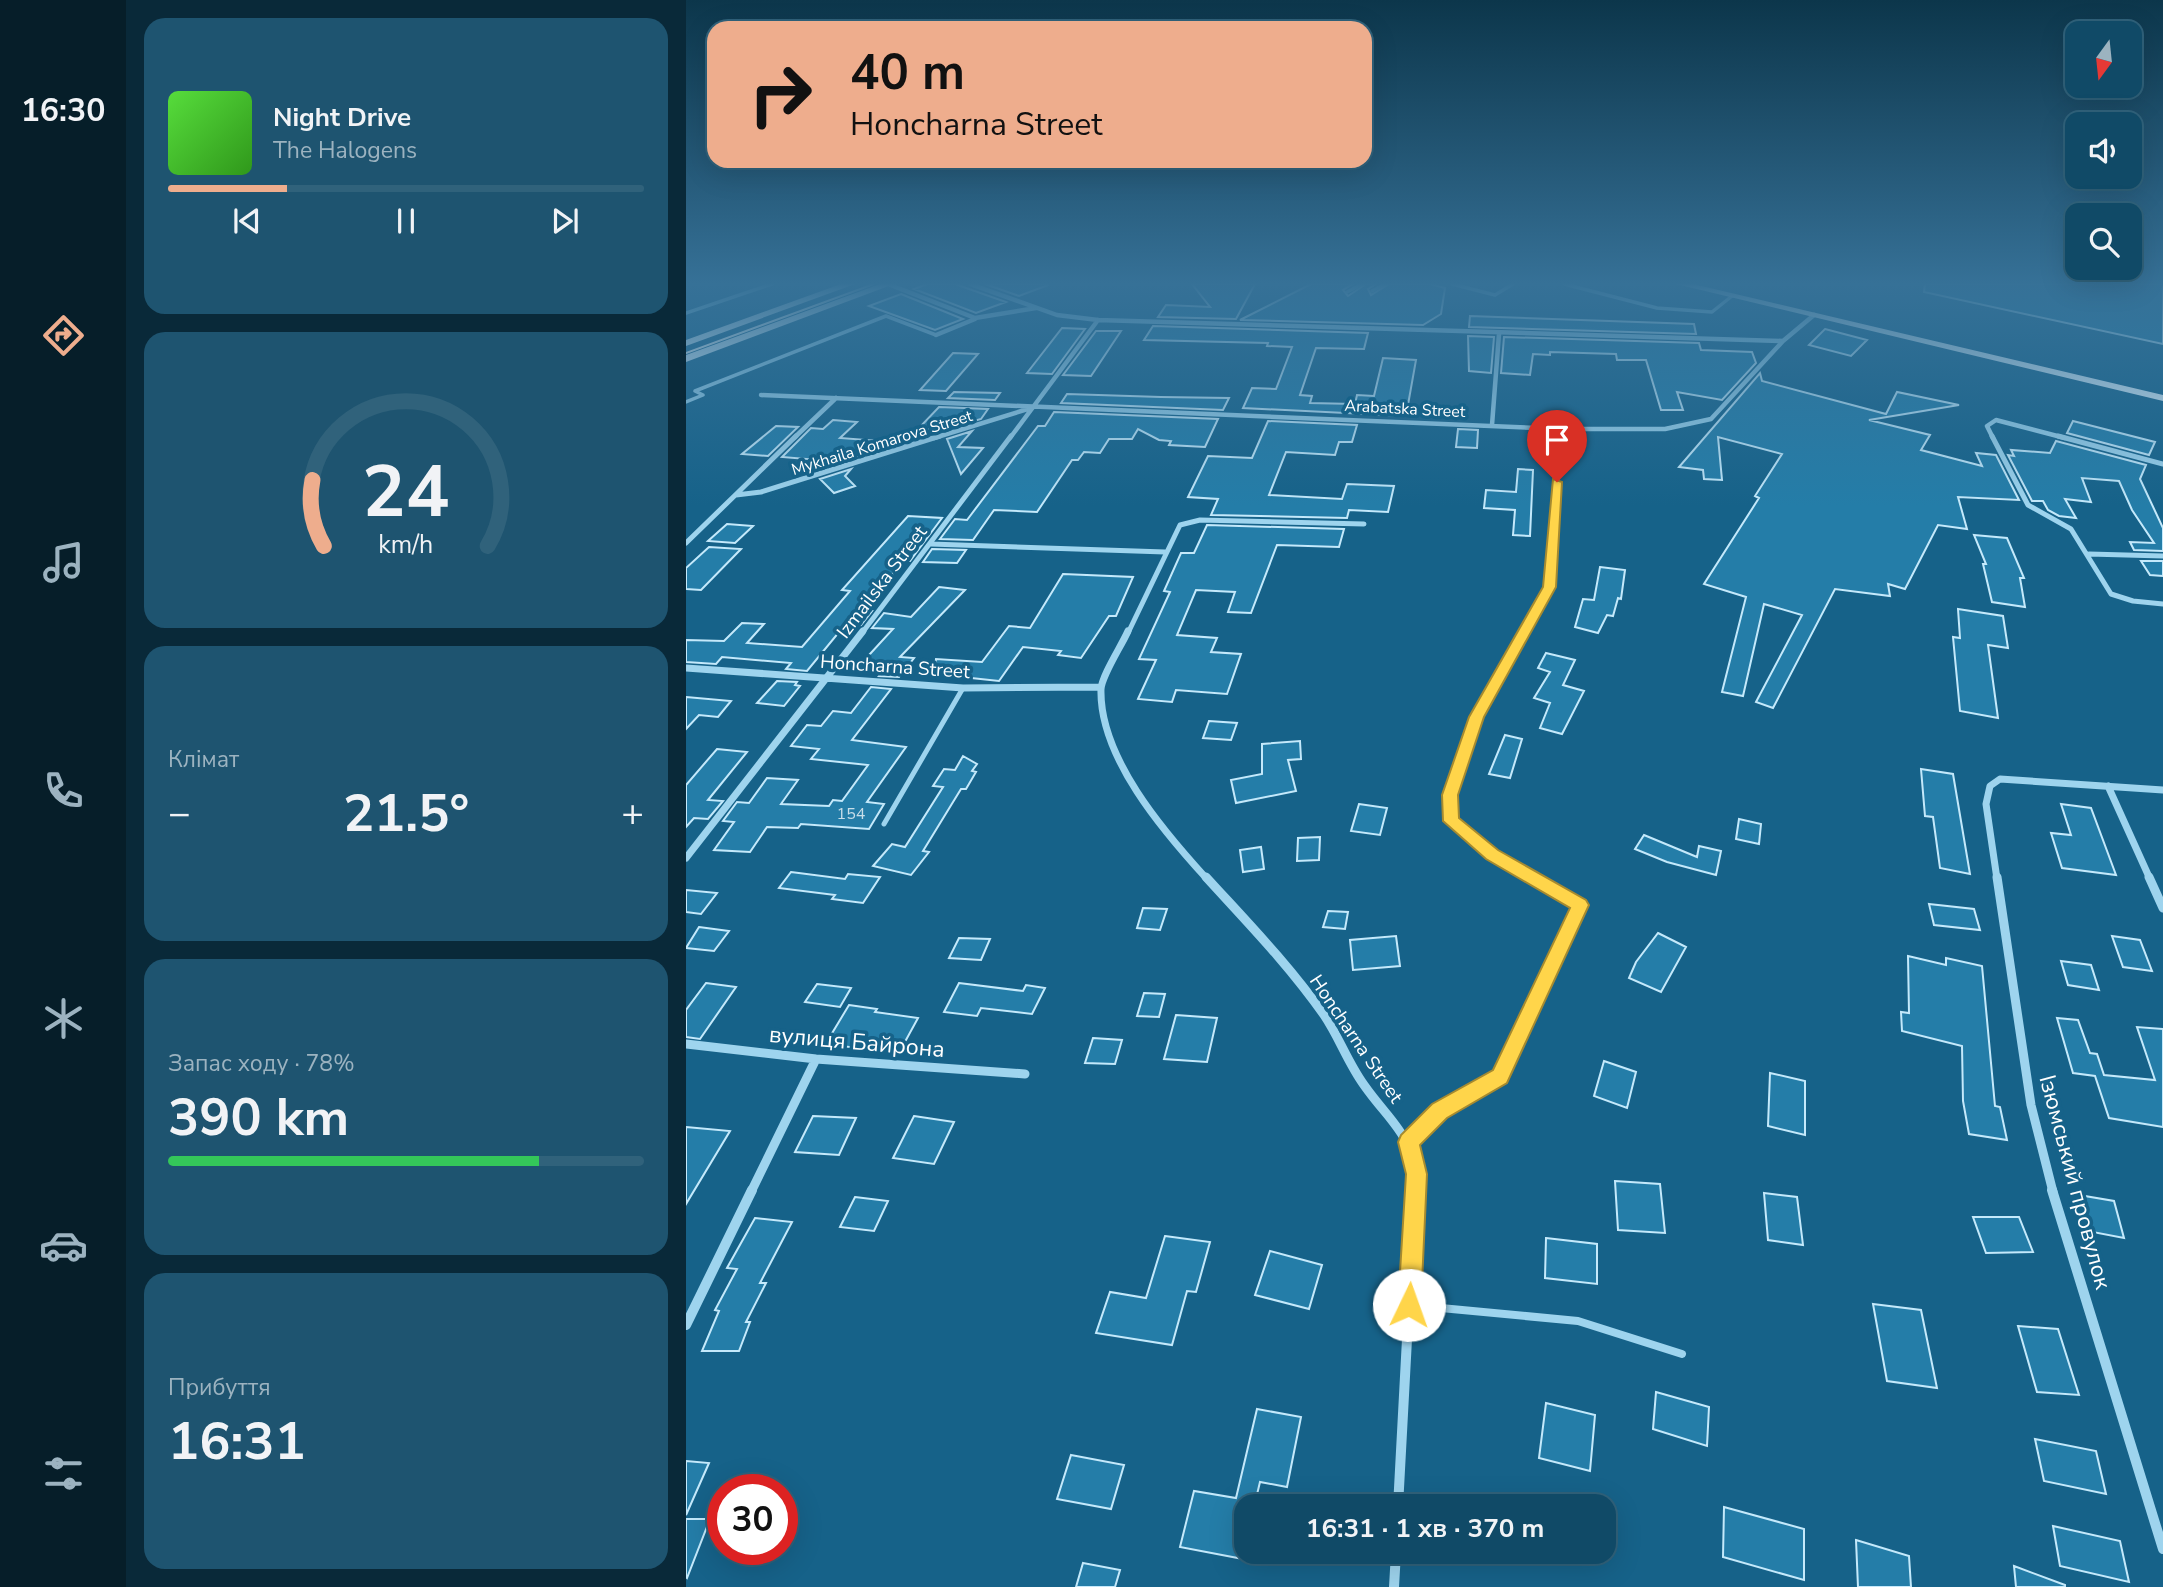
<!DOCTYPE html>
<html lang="uk">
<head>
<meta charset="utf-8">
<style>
	:root { --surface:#104a67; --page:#1e5470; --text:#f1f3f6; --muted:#9cb3c0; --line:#30627b; --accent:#eead8d }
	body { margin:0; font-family:"Nunito Sans",sans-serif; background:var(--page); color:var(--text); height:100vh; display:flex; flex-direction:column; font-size:26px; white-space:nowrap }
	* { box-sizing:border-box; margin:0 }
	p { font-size:23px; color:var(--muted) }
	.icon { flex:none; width:38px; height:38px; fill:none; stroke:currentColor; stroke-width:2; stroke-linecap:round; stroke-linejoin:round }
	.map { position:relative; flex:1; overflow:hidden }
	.side { display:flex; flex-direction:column; gap:18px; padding:18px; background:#092939; width:560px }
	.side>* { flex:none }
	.hud { position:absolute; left:21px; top:21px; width:665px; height:147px; border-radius:21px; box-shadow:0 7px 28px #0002,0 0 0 2px var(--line); background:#eead8d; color:#111; overflow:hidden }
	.needle { width:46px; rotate:195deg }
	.controls { position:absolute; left:1379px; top:21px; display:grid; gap:14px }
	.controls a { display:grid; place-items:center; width:77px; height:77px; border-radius:14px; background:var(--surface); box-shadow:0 7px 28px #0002,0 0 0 2px var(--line); font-size:35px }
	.speed { position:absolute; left:21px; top:1474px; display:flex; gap:14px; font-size:35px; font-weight:700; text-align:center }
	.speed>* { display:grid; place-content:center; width:91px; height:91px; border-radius:50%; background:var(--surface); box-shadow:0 7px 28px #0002,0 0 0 2px var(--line); line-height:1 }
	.speed .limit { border:10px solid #d22; background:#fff; color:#111 }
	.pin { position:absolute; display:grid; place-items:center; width:60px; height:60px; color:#fff; margin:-72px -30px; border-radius:50% 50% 50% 0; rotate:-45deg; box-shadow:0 0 7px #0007 }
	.pin .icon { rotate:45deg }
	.me { position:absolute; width:77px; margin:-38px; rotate:3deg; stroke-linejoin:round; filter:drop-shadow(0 0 5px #0008) }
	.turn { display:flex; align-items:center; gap:24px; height:147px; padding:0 28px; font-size:32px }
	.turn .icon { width:91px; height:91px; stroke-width:2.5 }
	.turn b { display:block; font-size:49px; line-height:60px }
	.big { font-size:52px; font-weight:700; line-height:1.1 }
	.side .widget { flex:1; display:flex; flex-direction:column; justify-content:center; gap:10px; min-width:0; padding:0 24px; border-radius:21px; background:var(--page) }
	.side .dial { align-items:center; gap:0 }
	.dial svg { height:182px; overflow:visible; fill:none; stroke:var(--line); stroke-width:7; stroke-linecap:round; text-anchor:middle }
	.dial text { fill:var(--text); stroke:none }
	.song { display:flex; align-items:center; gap:21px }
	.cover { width:84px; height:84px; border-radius:10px; background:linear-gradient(135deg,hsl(110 70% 55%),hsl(110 70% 35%)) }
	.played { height:7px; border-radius:4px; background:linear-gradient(90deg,var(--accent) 25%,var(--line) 25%) }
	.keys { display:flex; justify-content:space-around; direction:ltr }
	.heat { display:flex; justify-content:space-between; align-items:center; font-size:38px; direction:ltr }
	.charge { height:10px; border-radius:5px; background:linear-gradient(90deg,#34c759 78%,var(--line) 0) }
	.trip { position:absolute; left:548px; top:1494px; width:382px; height:70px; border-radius:21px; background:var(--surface); box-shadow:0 7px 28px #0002,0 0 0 2px var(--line); font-weight:700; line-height:70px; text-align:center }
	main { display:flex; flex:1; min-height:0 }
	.menu { display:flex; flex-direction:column; width:126px; justify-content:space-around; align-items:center; background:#061e29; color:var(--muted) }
	.menu .icon { width:49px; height:49px }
	.menu .on { color:var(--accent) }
	.menu b { font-size:32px; color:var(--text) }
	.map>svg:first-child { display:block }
	.building { fill:#247da8; stroke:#c4e9fb; stroke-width:2 }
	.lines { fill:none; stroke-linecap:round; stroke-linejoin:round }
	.service-far2 { stroke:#9ed4ee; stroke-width:3.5 }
	.service-far1 { stroke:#9ed4ee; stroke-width:5 }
	.service { stroke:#9ed4ee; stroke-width:8 }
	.minor-far4 { stroke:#9ed4ee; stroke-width:4.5 }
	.minor-far3 { stroke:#9ed4ee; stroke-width:5 }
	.minor-far2 { stroke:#9ed4ee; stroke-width:7 }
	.minor-far1 { stroke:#9ed4ee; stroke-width:9 }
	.minor { stroke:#9ed4ee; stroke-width:10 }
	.primary { fill:#e5f5ff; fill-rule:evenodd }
	.tram { stroke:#fff; stroke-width:2 }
	.route { fill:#ffd54a; stroke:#a68a30; stroke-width:2 }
	.labels { text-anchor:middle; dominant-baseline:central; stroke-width:7; stroke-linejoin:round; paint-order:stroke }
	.far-street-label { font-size:16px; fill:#fff; stroke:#166289 }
	.number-label { font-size:16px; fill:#c8dee9 }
	.street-label { font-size:19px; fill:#fff; stroke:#166289 }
	.near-street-label { font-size:23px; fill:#fff; stroke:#166289 }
</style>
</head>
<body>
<main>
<nav class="menu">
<b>16:30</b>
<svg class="icon on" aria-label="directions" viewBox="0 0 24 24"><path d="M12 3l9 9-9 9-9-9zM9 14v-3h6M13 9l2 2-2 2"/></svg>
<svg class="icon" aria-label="music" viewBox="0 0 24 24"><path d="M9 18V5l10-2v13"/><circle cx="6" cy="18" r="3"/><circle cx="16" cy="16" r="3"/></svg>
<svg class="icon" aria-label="phone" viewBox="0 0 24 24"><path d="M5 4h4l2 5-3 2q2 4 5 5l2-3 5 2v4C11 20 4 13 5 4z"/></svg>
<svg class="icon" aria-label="climate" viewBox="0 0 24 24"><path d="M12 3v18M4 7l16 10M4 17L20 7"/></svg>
<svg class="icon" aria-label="car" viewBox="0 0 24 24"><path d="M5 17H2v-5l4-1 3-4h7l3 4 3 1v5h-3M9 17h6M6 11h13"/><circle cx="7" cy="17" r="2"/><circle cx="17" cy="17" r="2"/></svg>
<svg class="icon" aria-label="filters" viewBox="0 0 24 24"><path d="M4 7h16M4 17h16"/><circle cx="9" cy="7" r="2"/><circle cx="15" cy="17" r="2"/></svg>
</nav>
<section class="side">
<div class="widget">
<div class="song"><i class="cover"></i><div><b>Night Drive</b><p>The Halogens</p></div></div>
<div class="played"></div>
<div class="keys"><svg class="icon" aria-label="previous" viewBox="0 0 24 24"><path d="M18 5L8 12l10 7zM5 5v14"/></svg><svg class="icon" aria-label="pause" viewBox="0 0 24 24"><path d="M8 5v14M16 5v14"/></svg><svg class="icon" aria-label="next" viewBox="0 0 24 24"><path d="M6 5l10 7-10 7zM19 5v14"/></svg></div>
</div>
<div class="widget dial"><svg viewBox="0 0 100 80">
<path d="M14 69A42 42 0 1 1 86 69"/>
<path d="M14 69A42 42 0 0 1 9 40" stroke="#eead8d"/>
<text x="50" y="56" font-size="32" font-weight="700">24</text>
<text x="50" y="72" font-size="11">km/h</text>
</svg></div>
<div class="widget"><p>Клімат</p>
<div class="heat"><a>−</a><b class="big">21.5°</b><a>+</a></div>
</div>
<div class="widget"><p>Запас ходу · 78%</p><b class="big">390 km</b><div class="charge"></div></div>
<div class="widget"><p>Прибуття</p><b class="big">16:31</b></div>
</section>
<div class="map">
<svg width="1477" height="1587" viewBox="0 0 1477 1587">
	<rect width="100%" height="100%" fill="#166289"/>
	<path class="building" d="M241 284H269L320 302 290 313 228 289Z
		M299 284H361L362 285 333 296Z
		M506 284H569L550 319 472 317 480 305 524 307Z
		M625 284H667L657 290 662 296 680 284H690L682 289 685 295 703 284H744L759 288 755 314 737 325 554 320Z
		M1239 284H1477V344L1238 292Z
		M215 294 277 319 249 330 183 306Z
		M784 316 1008 324 1010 334 783 327Z
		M467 326 682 333 678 349 630 348 614 395 626 396 624 403 669 404 671 395 688 396 697 358 730 360 720 416 557 408 566 388 590 389 606 347 581 346 582 343 458 340Z
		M376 328 399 329 366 374 341 373Z
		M1139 329 1181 340 1165 356 1123 345Z
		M410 331H435L405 376 377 375Z
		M782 336 808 337 805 373 783 371Z
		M818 337 1013 343 1015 350 1066 352 1070 363 1036 400 991 392 997 410H975L960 360H931L930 354 864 352V355L847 354 844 375 815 373Z
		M267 353 292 354 260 391 234 390Z
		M1074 373 1076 381 1200 414 1211 392 1273 405 1183 420 1244 435 1235 450 1296 466 1290 453 1310 455 1333 500 1272 497 1281 529 1252 525 1219 589 1202 584 1204 596 1149 589 1087 708 1070 702 1116 615 1078 604 1057 696 1036 692 1060 597 1018 584 1073 498 1069 496 1096 454 1032 437 1036 480 1018 479 1017 470 993 467Z
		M268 392 314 393 309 400 262 398Z
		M381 394 475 397 543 398 537 410 375 403Z
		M253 407 302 409 295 419 257 430 232 429Z
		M368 412 532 419 519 447 483 445 485 441 473 440 452 429 446 439H423L414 453 398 452 392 460H386L351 512 308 510 287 540 254 539 269 519 281 520 352 426H359Z
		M147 420 171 422 154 438 194 441 181 453 126 470 118 462 121 459 96 457 125 428 137 429Z
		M582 421 671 425 666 442H653L649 455 600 452 583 495 656 499 661 484 708 486 702 512 663 510 661 518 525 515 532 499 502 497 522 456 566 458Z
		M1387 421 1469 442 1463 455 1381 433Z
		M90 426 112 427 82 456 56 454Z
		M772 429 792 430 791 448 770 447Z
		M286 431 272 447 297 448 275 474 261 439Z
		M1370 441 1460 465 1454 479 1477 528V551L1448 550 1444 542 1468 543 1446 510 1433 481 1396 478 1405 502 1379 499 1390 518 1373 516 1362 510 1357 501H1346L1322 455 1328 456 1325 450 1364 453Z
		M165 469 159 476 169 486 148 493 134 479Z
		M832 469 847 470 844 536 827 535 829 510 798 508 800 490 830 492Z
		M222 516 256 518 224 561H217L177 610 186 611 175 625 158 626 121 671 100 669 105 663 36 657 30 664 0 662V640L38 641 56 623 78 624 61 643 116 647 164 591 156 590Z
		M41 524 67 526 49 543 22 541Z
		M521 525 658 529 653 547 591 545 565 613 542 612 549 592 510 590 491 635 531 638 525 652 555 654 541 694 490 690 486 702 452 699 470 660 453 659 484 592 478 591 495 553H508Z
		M1288 535 1321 538 1338 578H1334L1339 607 1306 602 1297 564H1300Z
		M23 547 55 549 15 590 0 589V568Z
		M246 549 280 550 271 563 237 562Z
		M1455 561H1477V576L1464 575Z
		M914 567 939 570 935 599 932 598 927 616 921 615 912 633 889 627 897 599 908 600Z
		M377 574 447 577 430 616H423L395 658 372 655 375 651 337 647 313 681 248 674 250 659 296 662 323 626 344 628Z
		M253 587 279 590 214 657 228 658 213 677 193 676 197 671 173 666 207 629 186 628 198 613 225 617Z
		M1272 609 1317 616 1322 648 1302 645 1312 718 1274 711 1267 637 1274 638Z
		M860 653 889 660 877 685 898 691 876 734 854 728 864 703 848 698 864 672 852 668Z
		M91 681 111 682 109 685 114 686 98 706 71 703Z
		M185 687 205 689 166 740 220 747 181 802 198 804 183 829 115 824 112 828 81 827 64 852 28 850 48 822 37 821 51 802 63 803 81 778 112 780 95 804 143 806 147 800 156 801 182 765 125 759 133 749 105 746 121 725 135 726 147 711 165 713Z
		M0 697 45 701 32 717 13 715 0 729Z
		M523 721 551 723 545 740 517 738Z
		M819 735 836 739 824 778 803 774Z
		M614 741 615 759 602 760 610 791 550 803 545 780 576 774V744Z
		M31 749 61 752 22 800 37 801 22 819 8 818 0 827V785Z
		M277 756 291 764 286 771 290 772 280 789H275L237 851 243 852 225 875 187 866 206 844 219 847 257 787 247 786 258 769 269 770Z
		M1235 769 1267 774 1284 874 1254 868 1247 817 1239 816Z
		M673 804 701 808 694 835 665 831Z
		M1375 804 1405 808 1430 875 1376 868 1365 833 1385 835Z
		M1053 819 1075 824 1073 844 1050 839Z
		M958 835 1011 857 1013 846 1035 851 1030 875 981 862 949 849Z
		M634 837 633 860 611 861 612 838Z
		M575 847 578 869 557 872 554 850Z
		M105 872 159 879 162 874 194 877 177 903 146 899 149 895 93 888Z
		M0 890 31 893 15 914 0 912Z
		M1243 904 1288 909 1294 930 1248 925Z
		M457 908 481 909 474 930 451 928Z
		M642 911 662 912 659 929 637 927Z
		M13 927 43 931 28 951 0 948Z
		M972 933 1000 947 975 992 943 978 950 962Z
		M710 936 714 966 667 970 664 940Z
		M1426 936 1454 940 1466 971 1437 967Z
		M273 938 304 939 295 960 263 958Z
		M1222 956 1260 965V958L1296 966 1309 1106 1314 1107 1321 1140 1283 1134 1277 1101 1276 1046 1216 1031 1215 1012 1223 1013Z
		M1375 961 1405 965 1413 990 1382 985Z
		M20 983 50 987 14 1039 0 1037V1010Z
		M273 983 337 991 340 985 359 988 346 1014 295 1008 291 1016 258 1012Z
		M131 984 165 988 154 1007 119 1002Z
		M458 993 479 994 473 1017 451 1016Z
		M163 1005 191 1009 189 1012 232 1018 214 1051 139 1045Z
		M490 1015 531 1018 521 1062 478 1059Z
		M1371 1018 1392 1020 1404 1053 1411 1054 1418 1075 1469 1080 1451 1027 1477 1029V1127L1423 1118 1409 1076 1387 1073Z
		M407 1038 436 1040 429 1064 399 1063Z
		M918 1061 950 1072 941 1108 908 1096Z
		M1084 1073 1119 1081V1135L1082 1126Z
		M127 1116 170 1118 153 1155 109 1152Z
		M228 1116 268 1122 248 1164 207 1158Z
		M0 1127 44 1131 0 1204Z
		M929 1181 974 1184 979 1233 932 1230Z
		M1078 1193 1111 1197 1117 1245 1082 1240Z
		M1387 1194 1428 1201 1438 1238 1396 1230Z
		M169 1197 202 1201 188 1231 154 1227Z
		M1287 1217H1333L1347 1252 1300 1253Z
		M69 1218 106 1222 74 1283H80L60 1322H64L53 1351H16L33 1311 29 1310 51 1269 41 1268Z
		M479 1236 524 1242 510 1292 501 1291 486 1345 410 1333 424 1292 460 1298Z
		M860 1238 911 1244V1284L859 1278Z
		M584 1251 636 1265 623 1309 569 1295Z
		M1187 1304 1235 1310 1251 1388 1201 1381Z
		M1332 1326 1372 1329 1393 1395 1351 1392Z
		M970 1392 1023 1407 1021 1446 967 1429Z
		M860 1403 909 1415 904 1471 853 1458Z
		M571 1409 615 1417 601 1487 574 1482 568 1507H560L557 1559 494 1547 508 1491 550 1498Z
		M1349 1439 1410 1451 1420 1494 1358 1481Z
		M385 1455 438 1465 425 1509 371 1499Z
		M0 1461 23 1463 0 1515Z
		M1038 1507 1118 1529V1580L1037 1557Z
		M0 1519H24L1 1578 0 1577Z
		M1367 1526 1434 1541 1443 1582 1374 1566Z
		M1170 1540 1223 1556 1225 1587H1172Z
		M397 1563 434 1570 429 1587H390Z
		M1328 1566 1379 1585V1587H1330Z"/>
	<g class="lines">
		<path class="service-far2" d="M766 284 809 295 827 284
			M878 284 971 308 1026 312 1046 296
			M686 291 699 284
			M661 292 676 284
			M0 313 86 284
			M0 402 17 395 9 391 200 316 250 335"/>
		<path class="service-far1" d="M198 824 277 688"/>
		<path class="service" d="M723 1305 892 1321 996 1354"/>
		<path class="minor-far4" d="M202 284 289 318 350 308
			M284 284 371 315 412 320 1097 341
			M250 335 289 319
			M75 395 875 429H979L1025 419 1097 341 1128 315
			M806 425 813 334
			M108 438 150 398
			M248 438 345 408
			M324 438 412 320
			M874 438 875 429
			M1307 438 1301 426 1310 420 1379 438"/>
		<path class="minor-far3" d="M1306 436 1342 505 1385 529 1425 594 1447 601 1477 604
			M1372 436 1477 464
			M50 495 75 492 254 436
			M0 543 110 436
			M245 544 479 552
			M1403 554 1477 556
			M176 633 325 436
			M442 633 494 525 514 520 678 524
			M838 633 863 587 874 436"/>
		<path class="minor-far2" d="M442 631C436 645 416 675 415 689 413 757 478 832 521 879
			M839 631C807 688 762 753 765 821L806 855 848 879
			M0 668 277 688 415 687
			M1422 786 1464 879
			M0 858 177 631
			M1311 879 1300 804 1304 786 1314 779 1477 790"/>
		<path class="minor-far1" d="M520 877C561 922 603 965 638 1015 653 1037 662 1063 678 1085 706 1125 732 1137 729 1192
			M1311 877 1345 1105 1367 1192
			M1463 877 1477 908
			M0 1044 130 1059 339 1074
			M723 1142 753 1111 814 1076 894 905 845 877
			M65 1192 130 1059"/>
		<path class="minor" d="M1366 1190 1477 1549
			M0 1325 66 1190
			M712 1507 729 1190
			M708 1587 710 1552"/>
		<path class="primary" d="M155 284H169L0 346V340Z
			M194 284H208L0 362V355Z
			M990 284H1007L1477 395V401Z"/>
		<path class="tram" d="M0 353 188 284"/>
	</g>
	<linearGradient id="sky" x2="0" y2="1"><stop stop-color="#0c364b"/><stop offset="0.56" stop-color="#367197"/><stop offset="1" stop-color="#367197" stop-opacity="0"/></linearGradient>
	<rect width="1477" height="506" fill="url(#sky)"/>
	<path class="route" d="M867 479 876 482 870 587 798 717 772 795 773 818 812 850 900 900 903 905 821 1083 761 1118 734 1145 741 1174 735 1305 732 1313 723 1317 715 1313 712 1305 720 1174 712 1142 715 1135 746 1104 807 1070 884 908 800 859 757 821 756 795 783 717 857 587Z"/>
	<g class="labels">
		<g class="far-street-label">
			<text transform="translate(719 409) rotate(3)">Arabatska Street</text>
			<text transform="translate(196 443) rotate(-17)">Mykhaila Komarova Street</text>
		</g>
		<g class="number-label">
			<text x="165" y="814">154</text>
		</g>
		<g class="street-label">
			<text transform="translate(196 582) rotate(-53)">Izmailska Street</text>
			<text transform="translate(209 667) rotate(4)">Honcharna Street</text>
			<text transform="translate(670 1039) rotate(56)">Honcharna Street</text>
		</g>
		<g class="near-street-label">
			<text transform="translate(171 1042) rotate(5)">вулиця Байрона</text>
			<text transform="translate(1389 1182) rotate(75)">Ізюмський провулок</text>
		</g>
	</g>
</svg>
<div class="controls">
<a><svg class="needle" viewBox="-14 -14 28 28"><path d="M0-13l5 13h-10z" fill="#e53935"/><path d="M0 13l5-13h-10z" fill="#9cb3c0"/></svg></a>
<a><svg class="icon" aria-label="sound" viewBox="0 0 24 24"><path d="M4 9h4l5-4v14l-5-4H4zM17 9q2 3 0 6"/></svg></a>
<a><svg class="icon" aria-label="search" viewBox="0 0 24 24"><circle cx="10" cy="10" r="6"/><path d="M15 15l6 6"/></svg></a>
</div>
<div class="speed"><div class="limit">30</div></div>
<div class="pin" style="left:871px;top:482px;background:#d93025"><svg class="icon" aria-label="arrive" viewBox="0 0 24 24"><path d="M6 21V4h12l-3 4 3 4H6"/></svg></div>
<svg class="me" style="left:723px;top:1305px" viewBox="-20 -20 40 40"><circle r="19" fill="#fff"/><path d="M0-13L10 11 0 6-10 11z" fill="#ffd54a"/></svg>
<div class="trip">16:31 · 1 хв · 370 m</div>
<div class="hud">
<div class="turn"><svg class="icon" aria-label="right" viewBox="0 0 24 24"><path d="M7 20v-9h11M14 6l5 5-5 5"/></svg><div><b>40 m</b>Honcharna Street</div></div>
</div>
</div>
</main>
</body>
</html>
